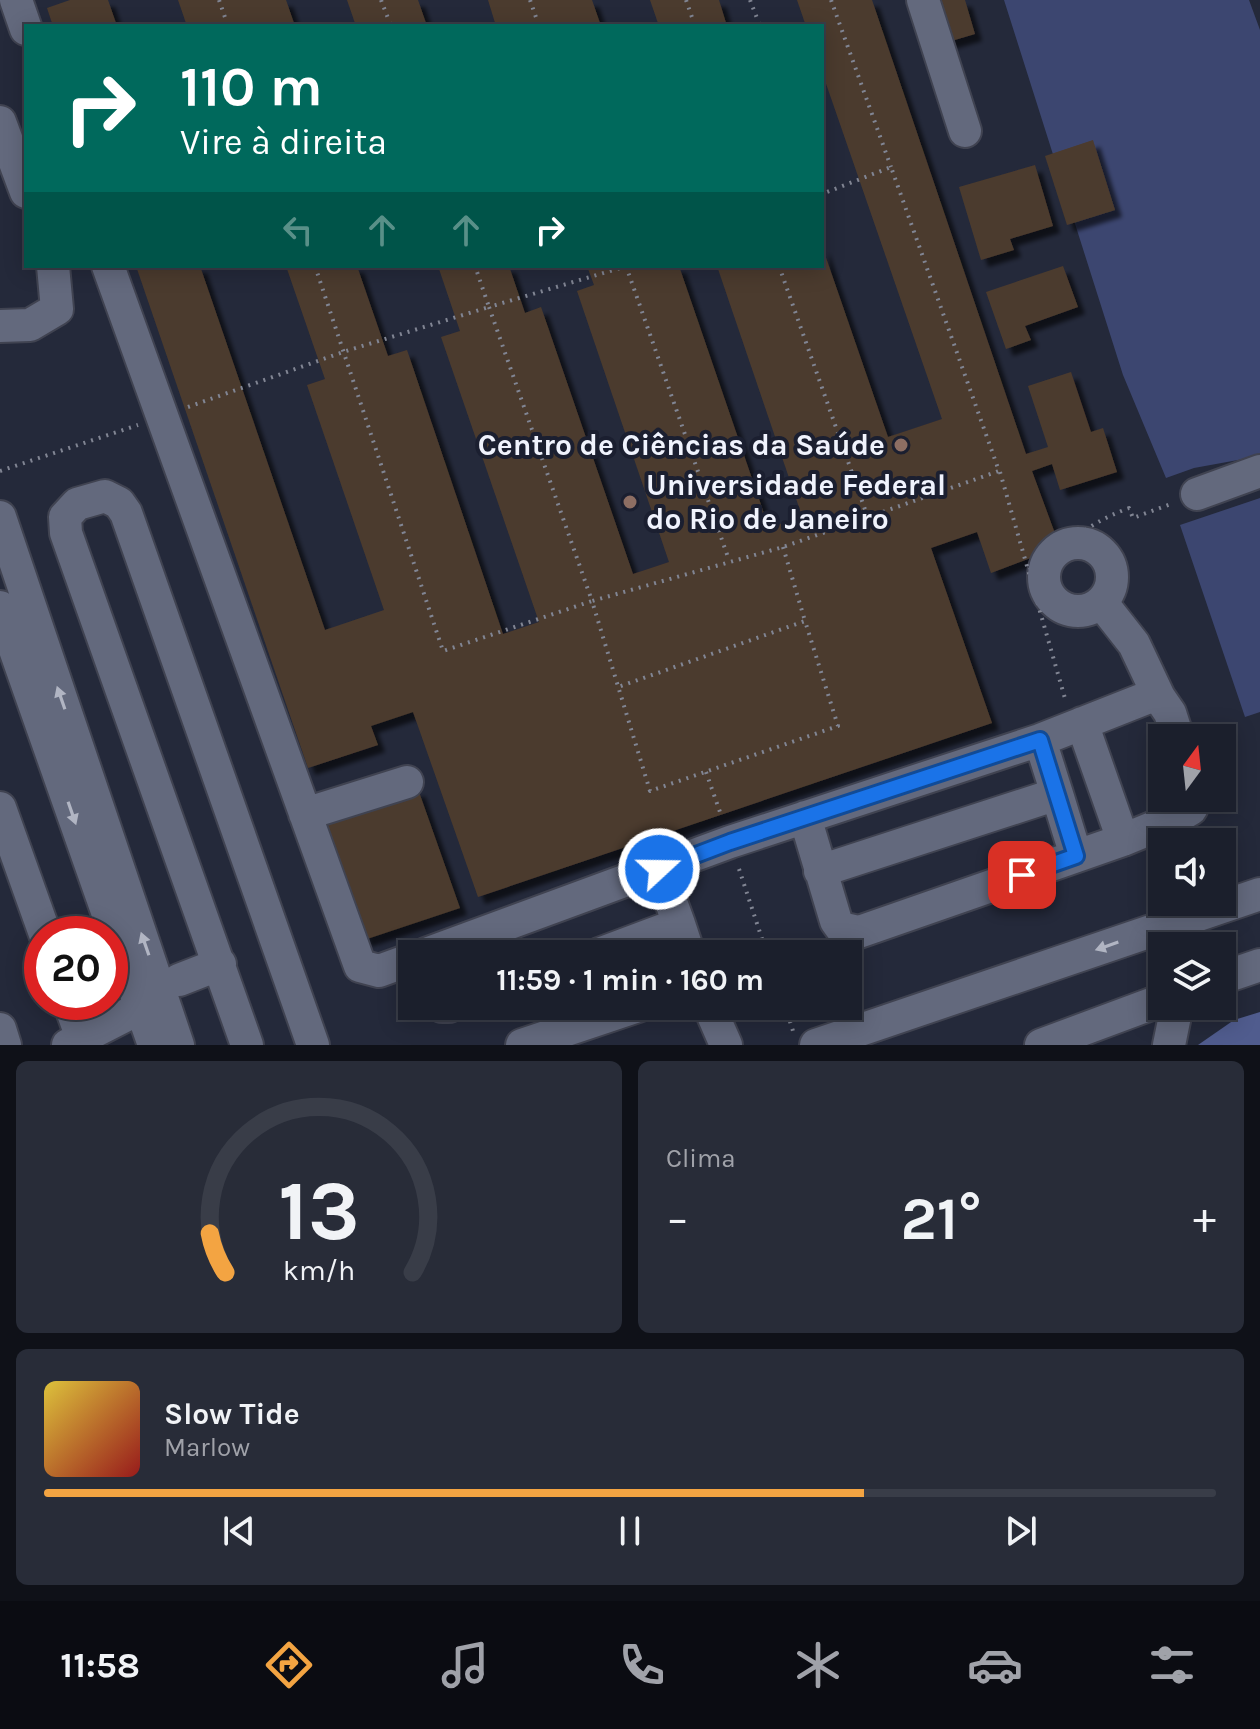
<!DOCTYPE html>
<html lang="pt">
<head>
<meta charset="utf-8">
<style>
	:root { --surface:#1b1f2c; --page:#282c38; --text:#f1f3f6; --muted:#a0a2a9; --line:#393d48; --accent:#f3a442 }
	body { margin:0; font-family:Karla,sans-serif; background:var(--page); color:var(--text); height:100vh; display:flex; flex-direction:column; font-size:30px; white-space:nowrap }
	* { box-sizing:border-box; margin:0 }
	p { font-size:26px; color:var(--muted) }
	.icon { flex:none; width:44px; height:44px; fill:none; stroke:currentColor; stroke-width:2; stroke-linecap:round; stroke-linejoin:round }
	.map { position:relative; height:1045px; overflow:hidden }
	.details { display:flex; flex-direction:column; gap:16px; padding:16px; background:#0f1118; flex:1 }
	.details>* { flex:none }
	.top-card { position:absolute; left:24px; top:24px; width:800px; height:244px; border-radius:0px; box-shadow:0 4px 20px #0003,0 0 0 2px var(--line); background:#00695c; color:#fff; overflow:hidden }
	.needle { width:52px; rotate:15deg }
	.tools { position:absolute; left:1148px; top:724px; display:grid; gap:16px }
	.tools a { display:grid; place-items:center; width:88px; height:88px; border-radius:0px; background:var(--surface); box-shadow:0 4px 20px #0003,0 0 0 2px var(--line); font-size:40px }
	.speed { position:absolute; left:24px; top:916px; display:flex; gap:16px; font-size:40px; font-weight:700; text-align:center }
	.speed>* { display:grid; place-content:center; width:104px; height:104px; border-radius:50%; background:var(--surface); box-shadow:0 4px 20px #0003,0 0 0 2px var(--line); line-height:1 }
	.speed .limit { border:12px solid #d22; background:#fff; color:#111 }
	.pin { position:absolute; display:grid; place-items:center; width:68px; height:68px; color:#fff; margin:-34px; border-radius:16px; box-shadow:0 4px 12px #0006 }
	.me { position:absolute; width:88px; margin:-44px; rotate:69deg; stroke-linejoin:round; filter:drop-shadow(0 0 6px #0008) }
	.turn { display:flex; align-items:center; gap:28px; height:168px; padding:0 24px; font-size:36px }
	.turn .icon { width:104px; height:104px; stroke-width:2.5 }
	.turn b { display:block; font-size:56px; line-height:68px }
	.lanes { display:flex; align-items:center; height:76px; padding:0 24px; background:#0003; justify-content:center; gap:40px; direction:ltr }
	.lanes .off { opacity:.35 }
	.big { font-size:60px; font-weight:700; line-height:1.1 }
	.details .tile { flex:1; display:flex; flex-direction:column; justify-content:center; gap:12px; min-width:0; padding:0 28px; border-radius:12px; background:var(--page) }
	.details .dial { align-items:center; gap:0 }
	.dial svg { height:208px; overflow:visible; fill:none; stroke:var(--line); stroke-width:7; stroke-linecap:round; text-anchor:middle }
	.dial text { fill:var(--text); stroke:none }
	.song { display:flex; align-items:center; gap:24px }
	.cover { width:96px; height:96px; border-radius:12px; background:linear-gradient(135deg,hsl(50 70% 55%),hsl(0 70% 35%)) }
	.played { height:8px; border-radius:4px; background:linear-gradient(90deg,var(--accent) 70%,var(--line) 70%) }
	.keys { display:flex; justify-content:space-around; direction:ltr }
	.heat { display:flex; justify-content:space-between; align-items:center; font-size:44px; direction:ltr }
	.details .tiles { flex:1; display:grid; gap:16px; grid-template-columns:1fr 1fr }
	.tile:last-child { grid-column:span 2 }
	.trip { position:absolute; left:398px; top:940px; width:464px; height:80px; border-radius:0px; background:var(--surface); box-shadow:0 4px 20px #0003,0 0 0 2px var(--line); font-weight:700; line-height:80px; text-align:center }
	.menu { display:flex; height:128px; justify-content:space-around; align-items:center; background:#0b0c12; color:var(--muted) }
	.menu .icon { width:56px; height:56px }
	.menu .active { color:var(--accent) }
	.menu b { font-size:36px; color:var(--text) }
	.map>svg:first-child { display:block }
	.green { fill:#3c4670 }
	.forest { fill:#505c8e }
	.building { fill:#4c3b2d; filter:url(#shadow) }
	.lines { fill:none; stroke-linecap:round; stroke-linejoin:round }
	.minor-casing { stroke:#404351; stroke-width:36 }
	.path { stroke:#818593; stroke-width:4; stroke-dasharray:2 6; stroke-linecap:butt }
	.minor { stroke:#63697d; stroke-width:32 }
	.oneway { fill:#b1b5c3 }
	.route-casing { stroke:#114b97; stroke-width:20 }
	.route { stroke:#1a73e8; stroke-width:14 }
	.education-dot { fill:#8d6e63; stroke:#1b1f30; stroke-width:3 }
	.labels { text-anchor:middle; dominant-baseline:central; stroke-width:8; stroke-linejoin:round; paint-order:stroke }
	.poi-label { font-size:30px; font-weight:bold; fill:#f0f3fd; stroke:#1b1f30; text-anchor:end }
</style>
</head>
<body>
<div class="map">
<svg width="1260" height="1045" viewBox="0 0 1260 1045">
	<defs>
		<filter id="shadow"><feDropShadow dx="7" dy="7" stdDeviation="2" flood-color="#0009"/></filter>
	</defs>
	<rect width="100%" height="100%" fill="#24293a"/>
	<path class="green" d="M1004 0H1249L1260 30V456L1194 468 1166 478 1123 375Z
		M1260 498V712L1245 717 1180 525Z"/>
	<path class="forest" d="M1260 1012V1045H1198L1234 1020Z"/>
	<path class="building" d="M70 0H108L117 26H53L47 8Z
		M178 0H286L295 26H187Z
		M347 0H418L427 26H356Z
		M488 0H592L601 26H496Z
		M650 0H719L727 26H659Z
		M797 0H872L1026 454 1048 447 1028 386 1071 372 1091 432 1103 428 1117 472 1060 490 1052 464 1032 471 1060 547 991 573 977 532 931 548 992 723 478 897 413 712 371 726 378 745 308 768 136 266H200L325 630 384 610 307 385 325 379 286 266H357L388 356 407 350 503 634 539 622 441 337 460 331 438 266H509L525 313 541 307 633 574 669 562 577 291 594 285 587 266H679L769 528 802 516 717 266H822V246L888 437 942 419 822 72V26H806Z
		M923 0H965L975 34 948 42Z
		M1093 140 1115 210 1067 225 1045 156Z
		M1035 165 1053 226 1010 239 1014 250 981 260 959 187Z
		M1063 266 1078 307 1025 326 1031 340 1006 349 986 292Z
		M418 789 460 908 364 940 325 820Z"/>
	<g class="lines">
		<defs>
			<path id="minor" d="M16 0 26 29
				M923 0 965 131
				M0 122 26 192
				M108 266 360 966 379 971 412 959
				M0 326 30 325 57 309 53 266
				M1197 494 1260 471
				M0 517 178 1045
				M1044 577a34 34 0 1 1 68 0a34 34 0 1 1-68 0Z
				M1101 602 1134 644 1159 697
				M0 607 154 1045
				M1082 723 1123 840
				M1057 794 1076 856
				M0 808 45 934
				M305 814 407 782
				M805 817 836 921 841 928 859 932 1123 840 1174 819 1191 809 1196 798
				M659 869 679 924
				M820 871 1057 794 1040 740
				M426 954 730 842 1040 740 1149 697H1159L1170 713 1178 738
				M599 954 679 924 689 954
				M1222 978 1260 965
				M179 980 220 964
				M69 1002 82 1038
				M442 1006H449
				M709 1006 726 1045
				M0 1029 5 1045
				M68 1045 140 1008
				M247 1045 66 533 65 517 77 504 105 496 119 503 126 513 313 1045
				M522 1045 638 1006
				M816 1045 1260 894
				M1041 1045 1162 1000
				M1169 1045 1177 1006"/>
		</defs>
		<use href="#minor" class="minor-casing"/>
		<path class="path" d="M219 0 228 26
			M381 0 391 26
			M530 0 539 26
			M686 0 695 26
			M750 0 760 26
			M831 0 891 167
			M315 266 443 651 592 601 650 791 838 726 805 621 618 687
			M626 266 729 560
			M627 266 489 307 592 601 783 547 999 471 891 167 822 194
			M779 266 868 518
			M188 407 346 351 489 307 475 266
			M0 471 138 425
			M1000 472 1066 702
			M1066 545C1085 528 1105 517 1129 508L1133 518 1171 504
			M783 547 805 621
			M1029 570 1046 563
			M706 772 721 815
			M739 869 767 954
			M785 1006 793 1031"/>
		<use href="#minor" class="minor"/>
	</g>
	<defs><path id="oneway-solid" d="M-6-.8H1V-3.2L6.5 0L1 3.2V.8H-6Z" transform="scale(2)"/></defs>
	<g class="oneway">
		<use href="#oneway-solid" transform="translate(61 698) rotate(-109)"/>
		<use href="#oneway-solid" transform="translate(72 813) rotate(71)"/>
		<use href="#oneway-solid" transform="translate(145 944) rotate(-109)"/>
		<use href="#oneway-solid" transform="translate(1107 946) rotate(161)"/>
	</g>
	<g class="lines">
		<defs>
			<path id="route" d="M659 869 730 842 1040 740 1076 856 1022 875"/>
		</defs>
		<use href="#route" class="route-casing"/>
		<use href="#route" class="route"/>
	</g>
	<g class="education-dot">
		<circle cx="901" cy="445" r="8"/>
		<circle cx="630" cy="502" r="8"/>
	</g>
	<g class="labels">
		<g class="poi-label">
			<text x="885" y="445">Centro de Ciências da Saúde</text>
			<text x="646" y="485" text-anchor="start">Universidade Federal<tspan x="646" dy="34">do Rio de Janeiro</tspan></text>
		</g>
	</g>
</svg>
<div class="tools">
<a><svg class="needle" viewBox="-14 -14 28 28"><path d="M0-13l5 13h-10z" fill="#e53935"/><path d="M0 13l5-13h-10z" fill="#a0a2a9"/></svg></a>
<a><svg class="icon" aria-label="sound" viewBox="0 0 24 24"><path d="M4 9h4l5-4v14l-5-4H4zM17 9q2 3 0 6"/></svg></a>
<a><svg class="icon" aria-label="layers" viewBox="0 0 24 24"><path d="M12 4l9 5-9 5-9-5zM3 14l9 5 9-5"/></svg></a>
</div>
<div class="speed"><div class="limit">20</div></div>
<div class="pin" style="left:1022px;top:875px;background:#d93025"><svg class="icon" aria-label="arrive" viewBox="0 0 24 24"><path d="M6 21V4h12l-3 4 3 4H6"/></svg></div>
<svg class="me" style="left:659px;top:869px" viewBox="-20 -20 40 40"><circle r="17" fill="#1a73e8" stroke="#fff" stroke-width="3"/><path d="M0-11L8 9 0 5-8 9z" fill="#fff"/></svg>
<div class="trip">11:59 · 1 min · 160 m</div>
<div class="top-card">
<div class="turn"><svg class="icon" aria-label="right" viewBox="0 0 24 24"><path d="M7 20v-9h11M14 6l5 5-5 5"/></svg><div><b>110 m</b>Vire à direita</div></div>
<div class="lanes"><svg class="icon off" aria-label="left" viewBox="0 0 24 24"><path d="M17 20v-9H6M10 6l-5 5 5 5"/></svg><svg class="icon off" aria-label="ahead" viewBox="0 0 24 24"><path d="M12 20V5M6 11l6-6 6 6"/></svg><svg class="icon off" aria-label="ahead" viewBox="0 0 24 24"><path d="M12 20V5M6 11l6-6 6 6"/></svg><svg class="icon" aria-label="right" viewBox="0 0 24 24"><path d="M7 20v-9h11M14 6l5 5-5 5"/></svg></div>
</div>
</div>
<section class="details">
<div class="tiles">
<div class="tile dial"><svg viewBox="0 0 100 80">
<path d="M14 69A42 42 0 1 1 86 69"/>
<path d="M14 69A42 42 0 0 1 8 54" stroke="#f3a442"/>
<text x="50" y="56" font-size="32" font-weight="700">13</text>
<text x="50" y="72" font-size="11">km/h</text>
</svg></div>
<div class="tile"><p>Clima</p>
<div class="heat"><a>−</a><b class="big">21°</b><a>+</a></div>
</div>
<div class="tile">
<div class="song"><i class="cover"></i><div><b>Slow Tide</b><p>Marlow</p></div></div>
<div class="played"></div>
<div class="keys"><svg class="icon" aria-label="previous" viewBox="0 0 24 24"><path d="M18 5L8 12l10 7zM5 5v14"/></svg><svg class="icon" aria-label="pause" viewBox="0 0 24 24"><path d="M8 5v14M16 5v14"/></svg><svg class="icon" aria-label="next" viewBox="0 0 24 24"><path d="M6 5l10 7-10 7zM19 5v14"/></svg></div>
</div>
</div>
</section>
<nav class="menu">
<b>11:58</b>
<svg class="icon active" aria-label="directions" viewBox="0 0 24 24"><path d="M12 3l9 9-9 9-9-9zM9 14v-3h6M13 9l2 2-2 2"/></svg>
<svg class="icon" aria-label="music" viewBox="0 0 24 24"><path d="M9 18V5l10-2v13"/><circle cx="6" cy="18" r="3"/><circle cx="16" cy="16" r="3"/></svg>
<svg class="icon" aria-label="phone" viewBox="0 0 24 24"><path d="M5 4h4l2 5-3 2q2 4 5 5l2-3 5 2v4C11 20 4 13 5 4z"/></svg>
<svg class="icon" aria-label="climate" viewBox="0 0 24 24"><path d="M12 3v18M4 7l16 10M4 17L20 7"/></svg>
<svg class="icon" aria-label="car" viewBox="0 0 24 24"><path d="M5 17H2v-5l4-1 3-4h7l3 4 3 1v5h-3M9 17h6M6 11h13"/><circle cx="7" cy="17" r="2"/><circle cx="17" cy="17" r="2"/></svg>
<svg class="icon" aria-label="filters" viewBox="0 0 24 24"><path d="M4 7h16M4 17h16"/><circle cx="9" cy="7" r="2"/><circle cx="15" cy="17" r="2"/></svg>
</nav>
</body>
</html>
